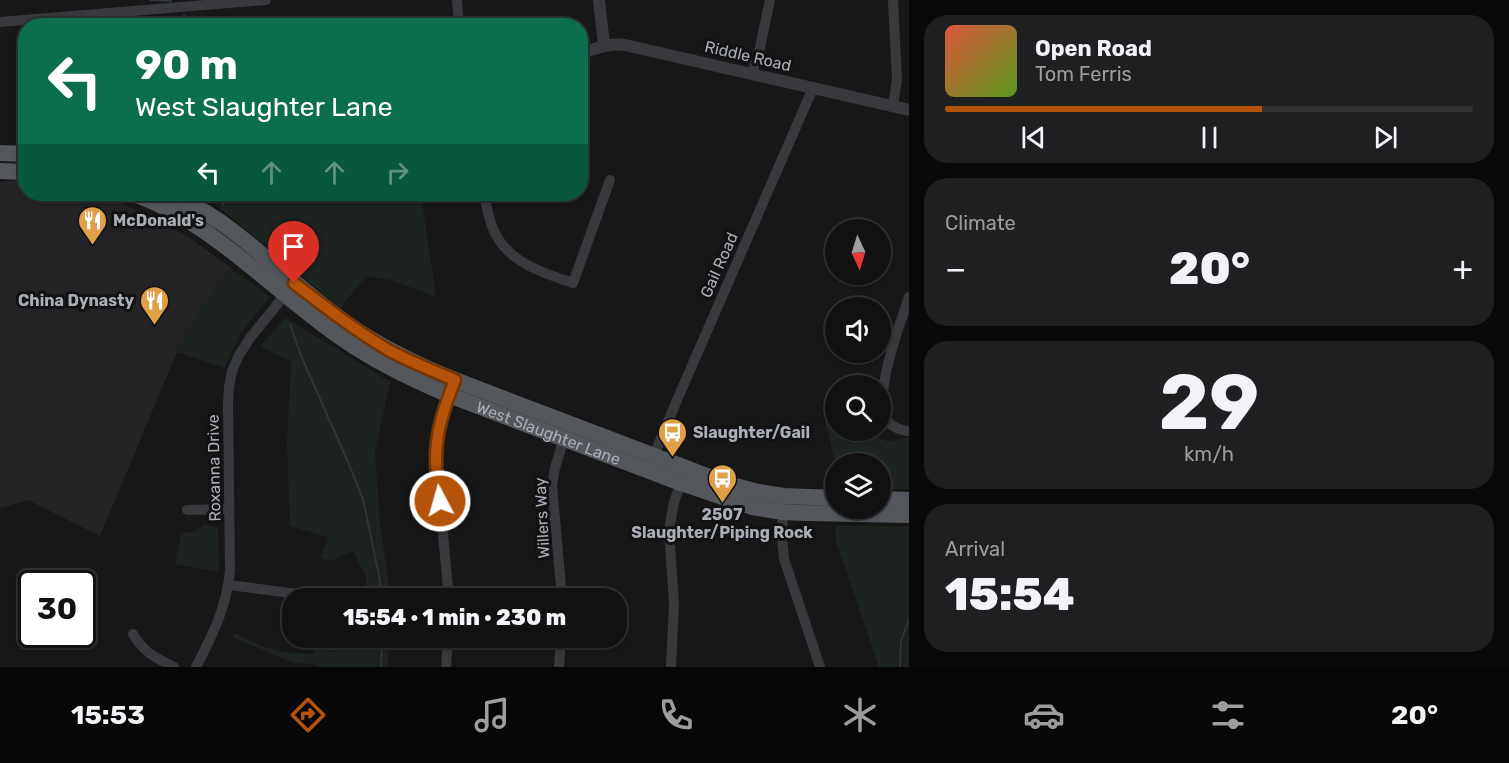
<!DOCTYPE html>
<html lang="en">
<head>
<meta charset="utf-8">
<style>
	:root { --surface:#111112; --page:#1e1f20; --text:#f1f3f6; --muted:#9c9d9f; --line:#303132; --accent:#b45309 }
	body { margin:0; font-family:Rubik,sans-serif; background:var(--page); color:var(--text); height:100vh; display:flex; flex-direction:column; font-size:22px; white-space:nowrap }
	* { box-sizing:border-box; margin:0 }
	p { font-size:20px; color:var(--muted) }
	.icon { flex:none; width:33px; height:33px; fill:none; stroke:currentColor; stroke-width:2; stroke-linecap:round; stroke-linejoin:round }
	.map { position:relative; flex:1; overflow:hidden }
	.drawer { display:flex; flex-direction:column; gap:15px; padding:15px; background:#09090a; width:600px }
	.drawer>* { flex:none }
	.top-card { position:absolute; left:18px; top:18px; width:570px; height:183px; border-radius:24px; box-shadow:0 2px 4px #0004,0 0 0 2px var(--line); background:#0b6e4f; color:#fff; overflow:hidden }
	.needle { width:39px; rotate:176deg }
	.tools { position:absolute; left:825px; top:219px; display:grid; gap:12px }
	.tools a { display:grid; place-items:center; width:66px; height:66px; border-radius:50%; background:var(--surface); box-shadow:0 2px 4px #0004,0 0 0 2px var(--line); font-size:30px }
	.speed { position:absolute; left:18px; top:570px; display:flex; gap:12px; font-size:30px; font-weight:700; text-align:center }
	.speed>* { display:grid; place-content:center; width:78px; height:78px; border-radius:50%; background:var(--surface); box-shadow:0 2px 4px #0004,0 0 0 2px var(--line); line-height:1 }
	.speed .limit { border:3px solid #111; border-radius:9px; background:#fff; color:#111 }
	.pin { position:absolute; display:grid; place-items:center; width:51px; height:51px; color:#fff; margin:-62px -26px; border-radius:50% 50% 50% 0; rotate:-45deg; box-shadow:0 0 6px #0007 }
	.pin .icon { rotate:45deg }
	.me { position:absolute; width:66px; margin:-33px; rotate:354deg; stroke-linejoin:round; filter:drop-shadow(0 0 4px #0008) }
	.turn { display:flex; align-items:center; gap:21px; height:126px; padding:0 18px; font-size:27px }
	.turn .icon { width:78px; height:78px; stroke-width:2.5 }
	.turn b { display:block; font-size:42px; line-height:51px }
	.lanes { display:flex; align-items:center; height:57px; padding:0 18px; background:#0003; justify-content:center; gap:30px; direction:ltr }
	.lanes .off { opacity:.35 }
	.big { font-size:45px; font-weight:800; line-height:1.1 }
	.drawer .widget { flex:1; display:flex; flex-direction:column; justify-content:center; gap:9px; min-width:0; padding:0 21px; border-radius:24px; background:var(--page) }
	.drawer .dial { align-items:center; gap:0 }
	.dial b { font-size:78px; line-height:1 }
	.song { display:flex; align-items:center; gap:18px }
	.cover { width:72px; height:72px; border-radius:9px; background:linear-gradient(135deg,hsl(10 70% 55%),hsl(90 70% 35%)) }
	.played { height:6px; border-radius:3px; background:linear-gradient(90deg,var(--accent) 60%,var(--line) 60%) }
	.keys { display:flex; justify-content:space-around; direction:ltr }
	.heat { display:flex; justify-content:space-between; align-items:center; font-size:33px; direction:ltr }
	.trip { position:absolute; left:282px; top:588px; width:345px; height:60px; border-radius:24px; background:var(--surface); box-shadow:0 2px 4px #0004,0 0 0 2px var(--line); font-weight:800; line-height:60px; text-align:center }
	.menu { display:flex; height:96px; justify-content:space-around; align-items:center; background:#070707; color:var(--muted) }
	.menu .icon { width:42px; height:42px }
	.menu .active { color:var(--accent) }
	.menu b { font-size:27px; color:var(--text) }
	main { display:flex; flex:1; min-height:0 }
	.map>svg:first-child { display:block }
	.built { fill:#232325 }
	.green { fill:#1d231e }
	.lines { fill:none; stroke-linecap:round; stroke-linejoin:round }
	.stream { stroke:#2e363b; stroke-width:2 }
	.minor { stroke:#38393d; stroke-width:10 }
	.tertiary { stroke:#38393d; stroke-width:12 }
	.primary { stroke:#54575c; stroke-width:16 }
	.route-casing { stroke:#753606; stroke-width:15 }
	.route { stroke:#b45309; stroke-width:10 }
	.labels { text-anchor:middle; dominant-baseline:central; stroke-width:6; stroke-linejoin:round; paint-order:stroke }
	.street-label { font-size:16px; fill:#aaafb7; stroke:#121213 }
	.poi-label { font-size:16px; font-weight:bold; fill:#aaafb7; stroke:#121213; text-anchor:start }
</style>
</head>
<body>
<main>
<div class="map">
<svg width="909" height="667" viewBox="0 0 909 667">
	<rect width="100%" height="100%" fill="#171718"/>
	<path class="built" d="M17 180H25L26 194H90L123 204 187 236 230 267 191 324 177 352 100 536 28 500 0 508V182Z"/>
	<path class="green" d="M203 194H421L436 297 391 280 366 276 340 308Z
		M230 267 270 297 240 334 225 368 177 352 191 324Z
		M286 318 390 382 375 451 380 523 391 598H366V577L353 551 331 561 321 558 328 537 290 526 287 441 291 361 260 346Z
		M835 422 836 430 876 431 879 438 889 442 909 437V489H881L880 464H836L825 423Z
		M205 524 218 528 219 572 175 564 181 533 194 532Z
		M835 525 909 527V667H879L836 541Z
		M234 633 259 645 283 652 314 654V638H319L330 652 349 638H389L388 667H319L313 664 293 663 232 637Z"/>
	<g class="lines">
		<path class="stream" d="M150 0 171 1
			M184 15 187 26
			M222 194 223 205
			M290 325 302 358 348 462 363 499 379 575 382 598
			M381 667 382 638
			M900 667 901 641 909 619"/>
		<path class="minor" d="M457 0 459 26
			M893 0 897 80 893 105
			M0 22 266 0
			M752 73 759 52 770 0
			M484 194C486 204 488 216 492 226 505 262 541 272 573 283L610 180
			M909 297C900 323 876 389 884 414 888 426 898 430 909 431
			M654 455 677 400 813 88
			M783 508 782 536 784 559 820 667
			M187 510 229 509
			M229 585 305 595
			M449 598 436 461C436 436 442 414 450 391
			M562 598 552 485 555 468 564 438
			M133 634C144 653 156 658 174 667
			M196 667C213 634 226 609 230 571L228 403 229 387 232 371 239 355 250 338 288 291
			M446 667 448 638
			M559 667 561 638
			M671 667 674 604 669 530 674 502 681 483"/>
		<path class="tertiary" d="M599 0 604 45
			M580 54C596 48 609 43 625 45L909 110"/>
		<g class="primary">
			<path d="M0 153 26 154"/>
			<path d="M0 171 26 172"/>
			<path id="s1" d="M134 194C214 223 271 289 340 337 374 361 411 379 449 395L681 483 752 507 783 512 806 513 909 515"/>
			<path d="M172 194C194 205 215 217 234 232 273 262 309 297 349 325 382 348 418 365 455 380L728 484 758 492 784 496 836 498"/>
			<path d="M880 499 909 500"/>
		</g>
	</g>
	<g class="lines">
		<defs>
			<path id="route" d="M294 283C325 307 356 331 390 351 411 362 433 371 455 380 445 405 436 431 436 458 436 472 438 487 440 501"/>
		</defs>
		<use href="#route" class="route-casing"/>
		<use href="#route" class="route"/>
	</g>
	<defs>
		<symbol id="restaurant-pin" viewBox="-11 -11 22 30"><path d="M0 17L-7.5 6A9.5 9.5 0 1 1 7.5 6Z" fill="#e0a047" stroke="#121213"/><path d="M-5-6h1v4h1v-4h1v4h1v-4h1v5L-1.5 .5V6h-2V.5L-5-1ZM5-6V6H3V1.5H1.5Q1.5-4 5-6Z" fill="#fff"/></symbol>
		<symbol id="bus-pin" viewBox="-11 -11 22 30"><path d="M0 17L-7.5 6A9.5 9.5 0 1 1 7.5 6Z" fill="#e0a047" stroke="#121213"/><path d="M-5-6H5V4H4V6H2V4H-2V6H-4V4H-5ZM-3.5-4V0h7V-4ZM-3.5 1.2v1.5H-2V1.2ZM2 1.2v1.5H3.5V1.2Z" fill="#fff"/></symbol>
	</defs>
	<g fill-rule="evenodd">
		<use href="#restaurant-pin" x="76" y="204" width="33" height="45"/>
		<use href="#restaurant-pin" x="138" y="284" width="33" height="45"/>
		<use href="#bus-pin" x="656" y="416" width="33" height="45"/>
		<use href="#bus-pin" x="706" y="462" width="33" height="45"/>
	</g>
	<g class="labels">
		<g class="street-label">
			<text transform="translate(748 56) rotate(13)">Riddle Road</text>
			<text transform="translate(719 265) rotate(-66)">Gail Road</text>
			<text stroke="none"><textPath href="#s1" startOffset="482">West Slaughter Lane</textPath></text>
			<text transform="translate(214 468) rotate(-91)">Roxanna Drive</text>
			<text transform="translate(542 518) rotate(-93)">Willers Way</text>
		</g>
		<g class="poi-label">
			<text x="113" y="220">McDonald's</text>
			<text x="134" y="300" text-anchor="end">China Dynasty</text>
			<text x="693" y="432">Slaughter/Gail</text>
			<text x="722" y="514" text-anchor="middle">2507<tspan x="722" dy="18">Slaughter/Piping Rock</tspan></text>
		</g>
	</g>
</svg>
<div class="tools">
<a><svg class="needle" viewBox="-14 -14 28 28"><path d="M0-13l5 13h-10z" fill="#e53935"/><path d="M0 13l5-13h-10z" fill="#9c9d9f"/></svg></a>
<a><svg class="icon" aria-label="sound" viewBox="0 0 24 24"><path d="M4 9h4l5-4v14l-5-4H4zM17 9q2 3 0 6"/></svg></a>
<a><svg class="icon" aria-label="search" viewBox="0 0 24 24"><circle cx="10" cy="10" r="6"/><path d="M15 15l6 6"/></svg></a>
<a><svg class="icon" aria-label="layers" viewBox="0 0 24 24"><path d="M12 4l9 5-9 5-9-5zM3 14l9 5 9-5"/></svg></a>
</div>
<div class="speed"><div class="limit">30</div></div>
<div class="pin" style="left:294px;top:283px;background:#d93025"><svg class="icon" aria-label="arrive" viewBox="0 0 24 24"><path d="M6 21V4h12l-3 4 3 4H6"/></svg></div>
<svg class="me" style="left:440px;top:501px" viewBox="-20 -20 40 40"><circle r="17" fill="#b45309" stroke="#fff" stroke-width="3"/><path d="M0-11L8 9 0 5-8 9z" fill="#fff"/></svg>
<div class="trip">15:54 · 1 min · 230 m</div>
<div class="top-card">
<div class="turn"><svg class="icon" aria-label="left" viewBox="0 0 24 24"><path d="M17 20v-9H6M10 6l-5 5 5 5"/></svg><div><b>90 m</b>West Slaughter Lane</div></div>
<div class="lanes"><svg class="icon" aria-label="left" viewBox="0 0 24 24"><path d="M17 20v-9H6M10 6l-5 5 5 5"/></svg><svg class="icon off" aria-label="ahead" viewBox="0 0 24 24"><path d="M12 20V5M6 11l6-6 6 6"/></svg><svg class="icon off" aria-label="ahead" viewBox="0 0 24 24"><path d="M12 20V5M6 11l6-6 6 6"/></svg><svg class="icon off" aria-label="right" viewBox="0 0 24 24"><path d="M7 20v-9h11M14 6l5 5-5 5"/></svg></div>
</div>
</div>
<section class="drawer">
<div class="widget">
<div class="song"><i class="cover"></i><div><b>Open Road</b><p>Tom Ferris</p></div></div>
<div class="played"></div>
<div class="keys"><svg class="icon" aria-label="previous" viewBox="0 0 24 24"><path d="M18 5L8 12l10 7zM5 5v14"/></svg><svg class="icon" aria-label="pause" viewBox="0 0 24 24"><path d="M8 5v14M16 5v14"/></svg><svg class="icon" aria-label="next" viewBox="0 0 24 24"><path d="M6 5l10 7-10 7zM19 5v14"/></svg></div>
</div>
<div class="widget"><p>Climate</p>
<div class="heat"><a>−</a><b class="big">20°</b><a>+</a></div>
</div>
<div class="widget dial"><b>29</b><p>km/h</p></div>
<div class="widget"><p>Arrival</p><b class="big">15:54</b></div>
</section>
</main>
<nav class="menu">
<b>15:53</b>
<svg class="icon active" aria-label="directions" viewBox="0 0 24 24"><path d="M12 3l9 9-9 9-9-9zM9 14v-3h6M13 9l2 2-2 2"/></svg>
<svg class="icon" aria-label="music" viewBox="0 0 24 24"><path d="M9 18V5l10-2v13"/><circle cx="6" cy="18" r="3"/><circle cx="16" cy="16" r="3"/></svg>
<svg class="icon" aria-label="phone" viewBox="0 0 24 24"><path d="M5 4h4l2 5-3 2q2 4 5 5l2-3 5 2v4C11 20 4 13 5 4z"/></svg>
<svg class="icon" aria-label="climate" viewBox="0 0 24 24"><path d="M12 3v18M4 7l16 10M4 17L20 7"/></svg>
<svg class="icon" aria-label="car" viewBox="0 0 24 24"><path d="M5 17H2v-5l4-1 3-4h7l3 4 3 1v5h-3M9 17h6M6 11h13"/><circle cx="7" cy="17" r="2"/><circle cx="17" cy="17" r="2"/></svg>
<svg class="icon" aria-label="filters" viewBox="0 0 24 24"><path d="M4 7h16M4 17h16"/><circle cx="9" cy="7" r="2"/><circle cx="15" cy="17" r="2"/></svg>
<b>20°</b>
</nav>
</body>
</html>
